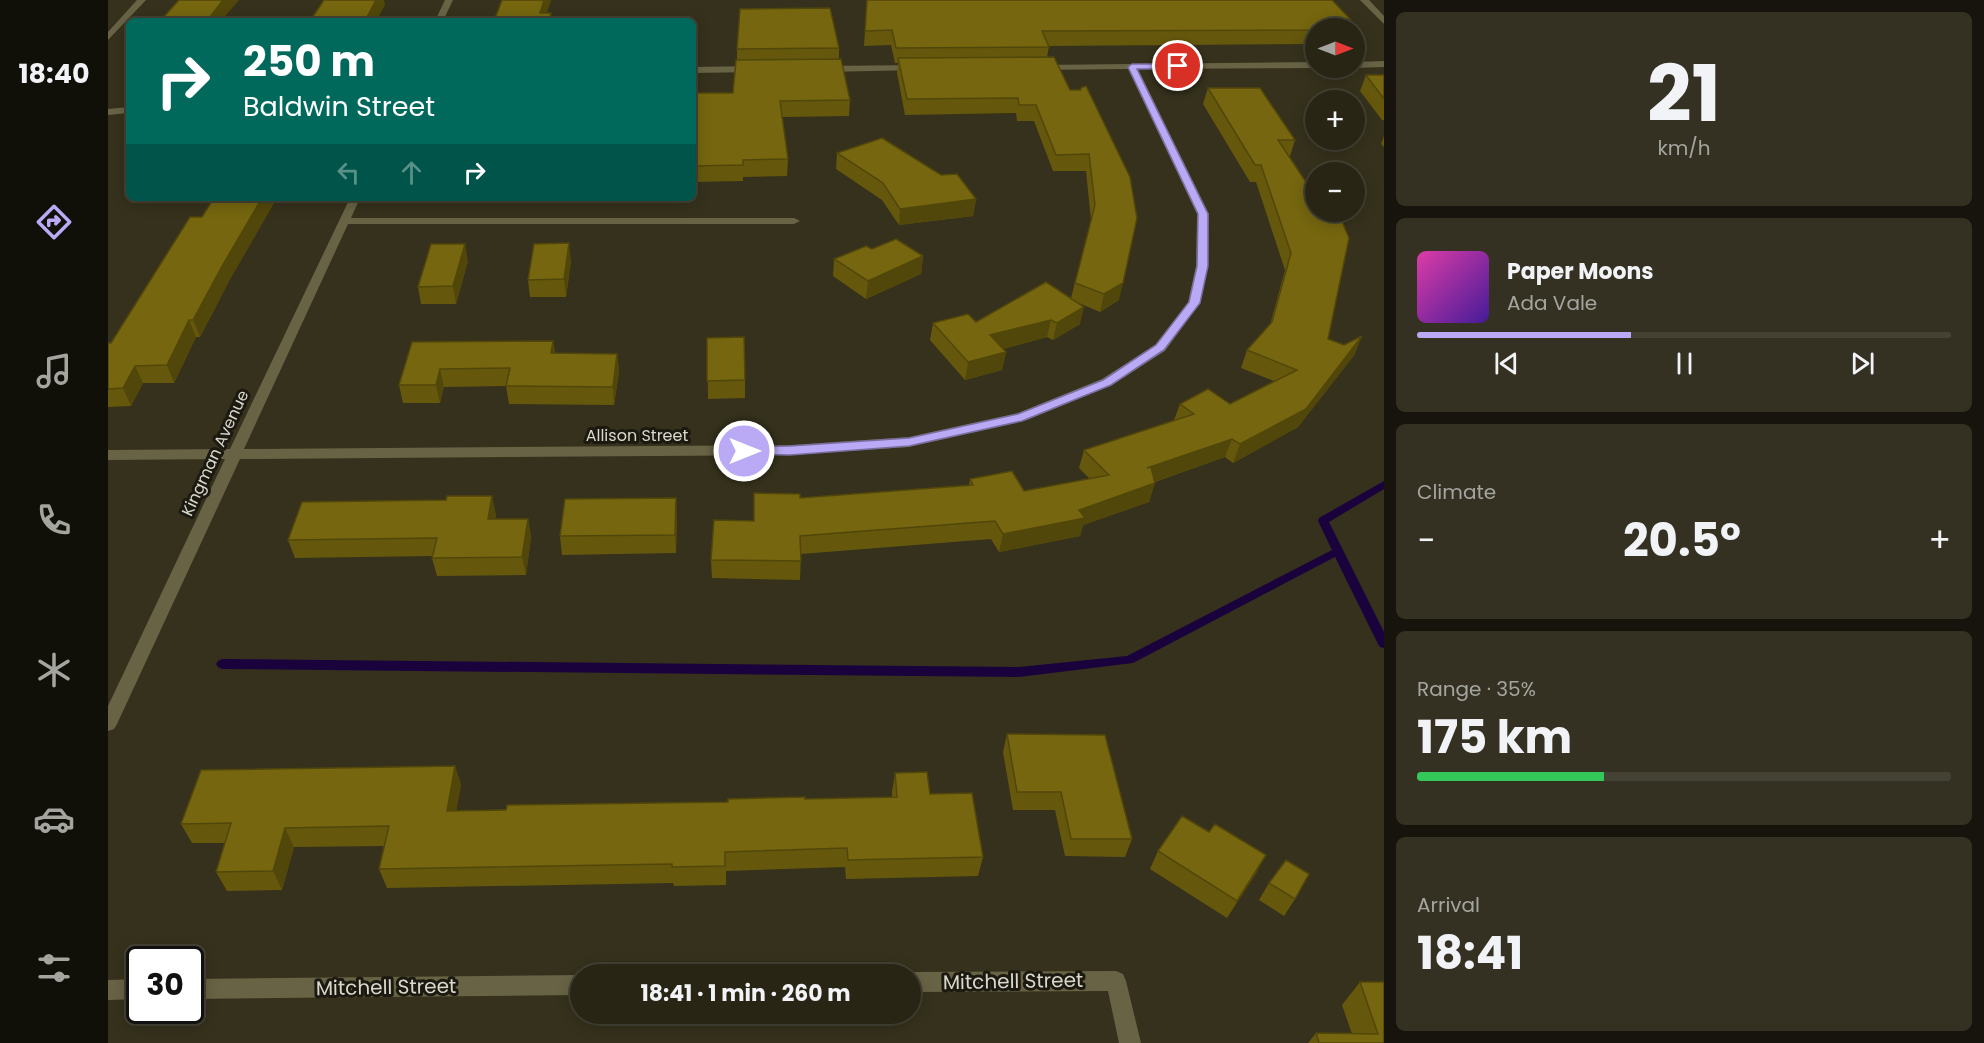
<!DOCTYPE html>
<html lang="en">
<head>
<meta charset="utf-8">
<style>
	:root { --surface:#282515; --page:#343122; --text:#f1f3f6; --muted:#a5a5a0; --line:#444234; --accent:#baaaf6 }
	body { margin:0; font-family:Poppins,sans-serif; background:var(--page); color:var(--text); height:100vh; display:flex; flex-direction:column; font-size:22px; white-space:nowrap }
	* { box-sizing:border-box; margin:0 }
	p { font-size:20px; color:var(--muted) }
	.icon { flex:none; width:33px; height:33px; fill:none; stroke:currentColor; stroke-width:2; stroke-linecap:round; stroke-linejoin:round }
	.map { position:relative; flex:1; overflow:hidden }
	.drawer { display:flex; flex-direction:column; gap:12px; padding:12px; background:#16140c; width:600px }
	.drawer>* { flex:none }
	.banner { position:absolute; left:18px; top:18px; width:570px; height:183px; border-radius:9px; box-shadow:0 3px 15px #0003,0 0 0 2px var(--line); background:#00695c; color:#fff; overflow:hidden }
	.needle { width:39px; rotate:90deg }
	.buttons { position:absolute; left:1197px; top:18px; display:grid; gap:12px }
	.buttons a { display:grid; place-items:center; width:60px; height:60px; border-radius:50%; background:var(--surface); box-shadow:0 3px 15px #0003,0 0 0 2px var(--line); font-size:30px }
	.speed { position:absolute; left:18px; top:946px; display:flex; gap:12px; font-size:30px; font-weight:700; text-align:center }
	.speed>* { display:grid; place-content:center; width:78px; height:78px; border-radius:50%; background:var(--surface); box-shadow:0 3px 15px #0003,0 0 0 2px var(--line); line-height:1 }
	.speed .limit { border:3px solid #111; border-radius:9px; background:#fff; color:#111 }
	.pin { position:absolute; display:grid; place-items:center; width:51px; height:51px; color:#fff; margin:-26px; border:3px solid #fff; border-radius:50%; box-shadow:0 2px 6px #0007 }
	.me { position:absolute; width:66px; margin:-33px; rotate:90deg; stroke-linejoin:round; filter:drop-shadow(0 0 4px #0008) }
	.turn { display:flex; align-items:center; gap:21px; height:126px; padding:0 18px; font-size:27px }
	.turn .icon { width:78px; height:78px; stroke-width:2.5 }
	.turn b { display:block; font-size:42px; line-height:51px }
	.lanes { display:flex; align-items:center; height:57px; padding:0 18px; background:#0003; justify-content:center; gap:30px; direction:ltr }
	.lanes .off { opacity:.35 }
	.big { font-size:45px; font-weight:700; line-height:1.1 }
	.drawer .card { flex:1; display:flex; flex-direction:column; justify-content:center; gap:9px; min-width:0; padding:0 21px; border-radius:9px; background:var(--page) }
	.drawer .dial { align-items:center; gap:0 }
	.dial b { font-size:78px; line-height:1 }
	.song { display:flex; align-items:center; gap:18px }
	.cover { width:72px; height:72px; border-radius:9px; background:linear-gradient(135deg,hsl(320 70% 55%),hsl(260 70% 35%)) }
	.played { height:6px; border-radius:3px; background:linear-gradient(90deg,var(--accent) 40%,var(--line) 40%) }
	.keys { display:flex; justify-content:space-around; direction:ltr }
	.heat { display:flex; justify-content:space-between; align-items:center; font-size:33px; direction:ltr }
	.charge { height:9px; border-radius:4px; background:linear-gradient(90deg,#34c759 35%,var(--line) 0) }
	.trip { position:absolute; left:462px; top:964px; width:351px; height:60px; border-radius:30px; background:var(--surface); box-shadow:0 3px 15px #0003,0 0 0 2px var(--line); font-weight:700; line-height:60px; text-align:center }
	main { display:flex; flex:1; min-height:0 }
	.tab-bar { display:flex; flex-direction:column; width:108px; justify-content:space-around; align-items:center; background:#100f08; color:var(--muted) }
	.tab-bar .icon { width:42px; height:42px }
	.tab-bar .on { color:var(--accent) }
	.tab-bar b { font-size:27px; color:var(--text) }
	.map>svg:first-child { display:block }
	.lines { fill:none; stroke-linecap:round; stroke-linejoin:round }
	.stream { fill:#1a033d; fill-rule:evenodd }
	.minor { fill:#686345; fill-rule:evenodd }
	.wall { fill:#65580d }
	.shaded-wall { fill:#52470a }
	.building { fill:#75660f; stroke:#52470a; stroke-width:1.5 }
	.route { fill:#baaaf6; stroke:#796ea0; stroke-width:1.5 }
	.labels { text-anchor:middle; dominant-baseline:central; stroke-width:6; stroke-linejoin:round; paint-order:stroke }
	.street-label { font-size:16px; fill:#dad8cc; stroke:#1b1910 }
	.near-street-label { font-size:20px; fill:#dad8cc; stroke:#1b1910 }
</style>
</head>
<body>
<main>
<nav class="tab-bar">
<b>18:40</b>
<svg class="icon on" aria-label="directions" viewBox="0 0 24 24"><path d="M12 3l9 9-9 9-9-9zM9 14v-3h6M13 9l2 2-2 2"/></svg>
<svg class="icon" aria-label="music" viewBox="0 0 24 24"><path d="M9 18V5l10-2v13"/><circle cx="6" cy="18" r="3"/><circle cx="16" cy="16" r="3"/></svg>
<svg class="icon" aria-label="phone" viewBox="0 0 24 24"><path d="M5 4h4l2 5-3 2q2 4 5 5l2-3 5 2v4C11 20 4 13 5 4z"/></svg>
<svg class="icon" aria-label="climate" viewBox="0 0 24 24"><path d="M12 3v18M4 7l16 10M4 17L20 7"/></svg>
<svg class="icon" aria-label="car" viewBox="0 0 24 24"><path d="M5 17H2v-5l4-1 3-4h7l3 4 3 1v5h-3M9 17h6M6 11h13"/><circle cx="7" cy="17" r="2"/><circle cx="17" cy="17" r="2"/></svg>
<svg class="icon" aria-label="filters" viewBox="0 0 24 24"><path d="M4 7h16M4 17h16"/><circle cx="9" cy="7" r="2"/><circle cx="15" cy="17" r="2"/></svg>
</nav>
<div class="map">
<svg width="1276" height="1043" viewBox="0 0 1276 1043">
	<rect width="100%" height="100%" fill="#35311c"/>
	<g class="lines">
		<path class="stream" d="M1276 481V489L1221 522 1276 632V648L1272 647 1270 644 1227 557 1025 663 911 677 114 669 110 667 108 664 110 661 114 659 911 667 1019 656 1224 550 1210 521 1211 518Z"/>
		<path class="minor" d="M29 0H38L0 40V32Z
			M337 0H345L335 21H327Z
			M1252 0H1261L1276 16V24Z
			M1276 61V67L1246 68H1245L1246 62Z
			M1208 62V68L1030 69 1101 214 1100 266 1092 303 1057 351 1004 385 919 420 801 447 683 455 132 459 9 724 6 729 0 731V706L117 459 0 460V450L122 449 242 198H252L243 218H686L692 221 686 224H240L136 449 683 445 801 437 910 413 994 379 1047 345 1080 303 1088 266 1089 214 1020 69 932 70 929 69V65Z
			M809 65 814 68 812 70 716 72 711 69 716 66Z
			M585 67 647 66 652 69 647 72 585 73Z
			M21 107V113L0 115V109Z
			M1008 971 1015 974 1018 981 1033 1043H1011L1000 991 802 992V975H795L802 972Z
			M472 975V995L82 999V979Z
			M32 979V999L0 1000V980Z"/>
	</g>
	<path class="wall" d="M757 0H1224L1242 19 1238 28H1208V44L941 46 939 57 962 90H972L973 88 1011 300 992 312 971 303 972 324 945 340 939 337 895 349 898 352 894 370 857 380 822 340 825 323 868 322 963 298 983 220 978 171H945L926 121H909L908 113 797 115 789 73 790 63H787L783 45 756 46 759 0Z
		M731 48V59L742 100 741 116 674 117 680 159 679 176 635 177V181L585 182V93H625L629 60V49Z
		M1258 75H1276V120H1274L1252 91Z
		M1100 88 1187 140 1182 156H1181L1220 339 1247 354 1190 427 1125 463 1117 457 1047 482 1041 502 975 525 972 536 891 552 883 539 693 554 692 580 604 578 603 560 646 521 692 498 861 485 862 479 916 491 982 479 971 468 976 450 1066 420 1072 404H1122L1166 381 1133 368 1139 350 1162 325 1177 270 1148 182H1142L1095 104Z
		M1276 136V147L1273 144Z
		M729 153 868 199 865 216 791 225 774 200 728 169Z
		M764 249 815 256 813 274 758 299 725 276 726 259Z
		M360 261 348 304H313L310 287Z
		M463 261 458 297H422L420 280Z
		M119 285 92 337H88L66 383H35L23 406 0 407V343H3Z
		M599 338 637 380V398L600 399Z
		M445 341 447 353 509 354 511 372 506 405 401 404 398 386 336 387 332 403H295L291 385 304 342Z
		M388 514 387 519H420L423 537 418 575 329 576 324 558 325 556 187 558 180 540Z
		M569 516 568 553 454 555 452 536Z
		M899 734 1024 839 1017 857 957 856 947 810H905L895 752Z
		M347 766 353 785 348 811 784 797V792L787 773 822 794 875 857 870 876 738 879 737 867 618 871V885L566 886 565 883 279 888 271 869 276 846 186 847 174 890 119 891 108 872 117 843H84L73 824Z
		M1050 851 1149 872 1119 918 1042 869Z
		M1161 883 1187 899 1176 916 1151 900Z
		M1252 982 1276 1043H1200L1208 1033 1244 1034 1234 1005Z"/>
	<path class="shaded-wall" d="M115 0H131L113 21H99Z
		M268 0H276L277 5 268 21H257Z
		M436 0H443V1L436 21 432 13Z
		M154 198H169L119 285 92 337 85 320 113 268Z
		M868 199 865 216 791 225 792 209Z
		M461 243 463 261 458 297 456 279Z
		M357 244 360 261 348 304 345 286Z
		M815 256 813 274 758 299 760 281Z
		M1015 283 1011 300 992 312 996 294Z
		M976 307 972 324 945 340 949 323Z
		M81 320 88 337 66 383 59 365Z
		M943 320 939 337 879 353 882 335Z
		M1254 336 1247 354 1190 427 1125 463 1132 444Z
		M445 341 448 359 443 353Z
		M898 352 894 370 857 380 860 362Z
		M509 354 511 372 506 405 505 387Z
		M27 366 35 383 23 406 15 388Z
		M332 369 336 387 332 403 328 385Z
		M1124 439 1117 457 1034 486 1039 468Z
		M1047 483 1041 502 975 525 972 536 891 552 895 534 971 510Z
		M384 496 388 514 384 537 380 519Z
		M568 498 569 516 568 553 567 535Z
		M420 519 423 537 418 575 414 557Z
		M347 766 353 785 345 830 339 811Z
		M177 828 186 847 174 890 165 871Z
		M1158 855 1149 872 1119 918 1129 901Z"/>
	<path class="building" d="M71 0H115L99 21H52Z
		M216 0H268L257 21H202Z
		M394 0H436L432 13H443L441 21H386Z
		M759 0H1224L1242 19H1219L1228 28H1208V30L934 31 941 47 788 48 784 30 757 31Z
		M722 8 731 48 629 49 632 9Z
		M946 57 962 90H973V88L978 86 1022 177 1029 218 1015 283 996 294 967 283 987 205 981 154 948 155 928 105H911L910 98 799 99 790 58Z
		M733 59 742 100 672 101 680 159 635 160V165L585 166V93H625L628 60Z
		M1258 75H1276V99Z
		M1100 88H1152L1187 140H1170L1208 197V212H1230L1241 238 1220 339 1236 345 1254 336 1198 409 1132 444 1124 439 1039 468 1043 467 1047 483 971 510 977 518 895 534 887 521 692 536 693 561 603 560 606 520 646 521V493L692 494V498L865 485 862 479 904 471 916 491 1001 475 976 450 1086 414 1072 404 1100 389 1122 404 1189 370 1139 350 1164 322 1183 253 1153 165H1147Z
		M774 138 833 175 849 174 868 199 792 209 775 183 729 153Z
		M106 198H154L113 268 85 320H81L59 365 27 366 15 388 0 389V343H3L82 217H94Z
		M788 239 815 256 760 281 726 259 758 246 764 249Z
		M461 243 456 279 420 280 426 244Z
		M323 244H357L345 286 310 287Z
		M938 282 976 307 949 323 943 320 882 335 898 352 860 362 825 323 860 314 868 322Z
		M636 337 637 380 599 381V338Z
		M445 341 443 353 509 354 505 387 398 386 402 368 332 369 328 385H291L304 342Z
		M339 496H384L380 519H420L414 557 324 558 329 538 180 540 194 502 338 500Z
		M568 498 567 535 452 536 457 499Z
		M899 734 997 735 1024 839H963L953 792H909Z
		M347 766 339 811 398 810 399 805 620 802V799L697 797V799L789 797 787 773 819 772 822 794 864 793 875 857 740 860 739 848 617 852V866L564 867V864L271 869 281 826 177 828 165 871 108 872 123 823 73 824 93 770Z
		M1074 816 1101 832 1107 824 1158 855 1129 901 1050 851Z
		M1178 860 1201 874 1187 899 1161 883Z
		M1252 982H1276V1043H1211L1208 1033 1270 1034Z"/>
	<path class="route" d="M1024 64H1070L1074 66 1070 69H1029L1100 214V266L1092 303 1056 350 1003 385 914 421 801 446 682 455 631 454 630 451 631 448 636 447 682 446 801 438 910 414 995 380 1048 345 1081 302 1089 266 1090 214 1020 67Z"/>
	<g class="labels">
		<g class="street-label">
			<text x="529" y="435">Allison Street</text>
			<text transform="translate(107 453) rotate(-65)">Kingman Avenue</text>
		</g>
		<g class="near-street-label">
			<text transform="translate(905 981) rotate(-1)">Mitchell Street</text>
			<text transform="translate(278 987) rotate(-1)">Mitchell Street</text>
		</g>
	</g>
</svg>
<div class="buttons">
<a><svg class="needle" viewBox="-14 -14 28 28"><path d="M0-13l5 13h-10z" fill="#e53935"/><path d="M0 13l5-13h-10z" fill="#a5a5a0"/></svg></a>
<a>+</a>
<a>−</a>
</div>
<div class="speed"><div class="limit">30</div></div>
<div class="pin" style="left:1070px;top:66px;background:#d93025"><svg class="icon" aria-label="arrive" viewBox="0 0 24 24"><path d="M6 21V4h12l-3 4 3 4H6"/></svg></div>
<svg class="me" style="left:636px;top:451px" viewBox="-20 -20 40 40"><circle r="17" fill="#baaaf6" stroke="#fff" stroke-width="3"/><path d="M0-11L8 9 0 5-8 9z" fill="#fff"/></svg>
<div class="trip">18:41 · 1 min · 260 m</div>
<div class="banner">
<div class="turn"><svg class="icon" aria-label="right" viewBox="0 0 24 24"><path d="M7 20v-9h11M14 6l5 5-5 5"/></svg><div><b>250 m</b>Baldwin Street</div></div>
<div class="lanes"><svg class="icon off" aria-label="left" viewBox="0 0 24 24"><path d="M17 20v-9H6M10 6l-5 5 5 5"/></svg><svg class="icon off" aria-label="ahead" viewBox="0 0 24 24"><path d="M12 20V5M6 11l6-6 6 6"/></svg><svg class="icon" aria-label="right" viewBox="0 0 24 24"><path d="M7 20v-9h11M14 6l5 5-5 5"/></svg></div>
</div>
</div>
<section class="drawer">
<div class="card dial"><b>21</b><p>km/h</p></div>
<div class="card">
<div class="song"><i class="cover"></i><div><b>Paper Moons</b><p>Ada Vale</p></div></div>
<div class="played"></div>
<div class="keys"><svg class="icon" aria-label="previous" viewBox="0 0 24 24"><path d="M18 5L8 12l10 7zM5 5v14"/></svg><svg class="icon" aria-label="pause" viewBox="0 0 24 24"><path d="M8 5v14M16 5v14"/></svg><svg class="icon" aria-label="next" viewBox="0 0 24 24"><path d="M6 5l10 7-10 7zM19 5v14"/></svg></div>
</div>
<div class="card"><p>Climate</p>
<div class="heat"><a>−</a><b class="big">20.5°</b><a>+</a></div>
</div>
<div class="card"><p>Range · 35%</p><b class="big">175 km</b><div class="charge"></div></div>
<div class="card"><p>Arrival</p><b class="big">18:41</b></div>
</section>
</main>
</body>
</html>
